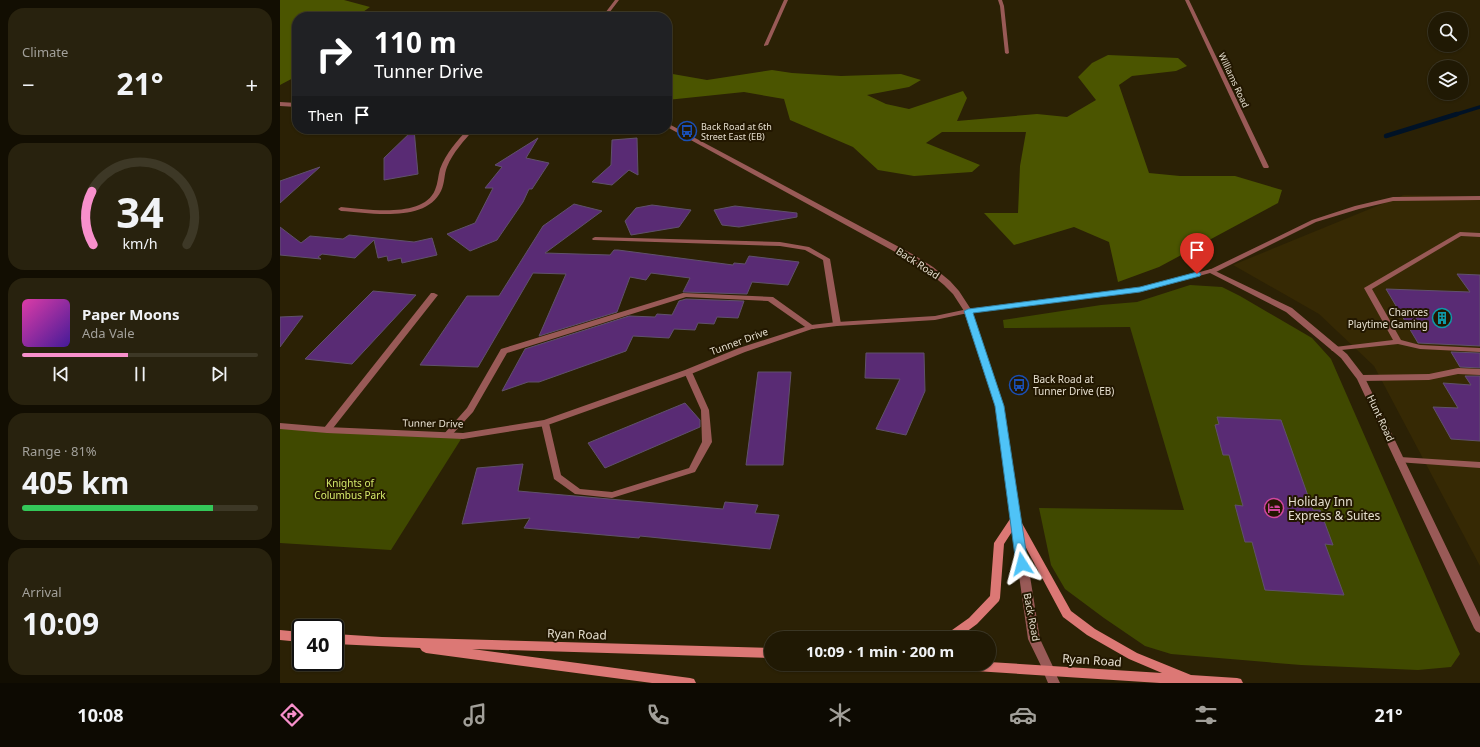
<!DOCTYPE html>
<html lang="en">
<head>
<meta charset="utf-8">
<style>
	:root { --surface:#201904; --page:#28220e; --text:#f1f3f6; --muted:#a2a09a; --line:#3d3826; --accent:#f890cc }
	body { margin:0; font-family:"Noto Sans",sans-serif; background:var(--page); color:var(--text); height:100vh; display:flex; flex-direction:column; font-size:15px; white-space:nowrap }
	* { box-sizing:border-box; margin:0 }
	p { font-size:13px; color:var(--muted) }
	.icon { flex:none; width:22px; height:22px; fill:none; stroke:currentColor; stroke-width:2; stroke-linecap:round; stroke-linejoin:round }
	.map { position:relative; flex:1; overflow:hidden }
	.sheet { display:flex; flex-direction:column; gap:8px; padding:8px; background:#120e02; width:280px }
	.sheet>* { flex:none }
	.hud { position:absolute; left:12px; top:12px; width:380px; height:122px; border-radius:16px; box-shadow:0 1px 3px #0004,0 0 0 1px var(--line); background:#202124; color:#fff; overflow:hidden }
	.controls { position:absolute; left:1148px; top:12px; display:grid; gap:8px }
	.controls a { display:grid; place-items:center; width:40px; height:40px; border-radius:50%; background:var(--surface); box-shadow:0 1px 3px #0004,0 0 0 1px var(--line); font-size:20px }
	.speed { position:absolute; left:12px; top:619px; display:flex; gap:8px; font-size:20px; font-weight:700; text-align:center }
	.speed>* { display:grid; place-content:center; width:52px; height:52px; border-radius:50%; background:var(--surface); box-shadow:0 1px 3px #0004,0 0 0 1px var(--line); line-height:1 }
	.speed .limit { border:2px solid #111; border-radius:6px; background:#fff; color:#111 }
	.pin { position:absolute; display:grid; place-items:center; width:34px; height:34px; color:#fff; margin:-41px -17px; border-radius:50% 50% 50% 0; rotate:-45deg; box-shadow:0 0 4px #0007 }
	.pin .icon { rotate:45deg }
	.me { position:absolute; width:44px; margin:-22px; rotate:351deg; stroke-linejoin:round; filter:drop-shadow(0 0 3px #0008) }
	.turn { display:flex; align-items:center; gap:14px; height:84px; padding:0 16px; font-size:18px }
	.turn .icon { width:52px; height:52px; stroke-width:2.5 }
	.turn b { display:block; font-size:28px; line-height:34px }
	.then { display:flex; align-items:center; height:38px; padding:0 16px; background:#0003; gap:8px; font-size:15px }
	.big { font-size:30px; font-weight:700; line-height:1.1 }
	.sheet .card { flex:1; display:flex; flex-direction:column; justify-content:center; gap:6px; min-width:0; padding:0 14px; border-radius:16px; background:var(--page) }
	.sheet .dial { align-items:center; gap:0 }
	.dial svg { height:104px; overflow:visible; fill:none; stroke:var(--line); stroke-width:7; stroke-linecap:round; text-anchor:middle }
	.dial text { fill:var(--text); stroke:none }
	.song { display:flex; align-items:center; gap:12px }
	.cover { width:48px; height:48px; border-radius:6px; background:linear-gradient(135deg,hsl(320 70% 55%),hsl(260 70% 35%)) }
	.played { height:4px; border-radius:2px; background:linear-gradient(90deg,var(--accent) 45%,var(--line) 45%) }
	.keys { display:flex; justify-content:space-around; direction:ltr }
	.heat { display:flex; justify-content:space-between; align-items:center; font-size:22px; direction:ltr }
	.charge { height:6px; border-radius:3px; background:linear-gradient(90deg,#34c759 81%,var(--line) 0) }
	.trip { position:absolute; left:484px; top:631px; width:232px; height:40px; border-radius:20px; background:var(--surface); box-shadow:0 1px 3px #0004,0 0 0 1px var(--line); font-weight:700; line-height:40px; text-align:center }
	.dock { display:flex; height:64px; justify-content:space-around; align-items:center; background:#0d0a02; color:var(--muted) }
	.dock .icon { width:28px; height:28px }
	.dock .on { color:var(--accent) }
	.dock b { font-size:18px; color:var(--text) }
	main { display:flex; flex:1; min-height:0 }
	.map>svg:first-child { display:block }
	.built { fill:#362904 }
	.green { fill:#404900 }
	.forest { fill:#4b5500 }
	.lines { fill:none; stroke-linecap:round; stroke-linejoin:round }
	.stream-far1 { stroke:#001226; stroke-width:3.5 }
	.stream { stroke:#001226; stroke-width:4.5 }
	.building { fill:#592b74; stroke:#60516b }
	.service { fill:#995a57; fill-rule:evenodd }
	.minor { fill:#995a57; fill-rule:evenodd }
	.tertiary { fill:#995a57; fill-rule:evenodd }
	.secondary { fill:#dc7875; fill-rule:evenodd }
	.route { fill:#4fc3f7; stroke:#337fa1 }
	.labels { text-anchor:middle; dominant-baseline:central; stroke-width:4; stroke-linejoin:round; paint-order:stroke }
	.far-street-label { font-size:9px; fill:#e6dfcf; stroke:#221700 }
	.far-poi-label { font-size:9px; fill:#e6dfcf; stroke:#221700; text-anchor:start }
	.street-label { font-size:10px; fill:#e6dfcf; stroke:#221700 }
	.poi-label { font-size:10px; fill:#e6dfcf; stroke:#221700; text-anchor:end }
	.park-label { font-size:10px; fill:#d6eb6b; stroke:#221700 }
	.near-poi-label { font-size:12px; fill:#e6dfcf; stroke:#221700; text-anchor:start }
	.near-street-label { font-size:12px; fill:#e6dfcf; stroke:#221700 }
</style>
</head>
<body>
<main>
<section class="sheet">
<div class="card"><p>Climate</p>
<div class="heat"><a>−</a><b class="big">21°</b><a>+</a></div>
</div>
<div class="card dial"><svg viewBox="0 0 100 80">
<path d="M14 69A42 42 0 1 1 86 69"/>
<path d="M14 69A42 42 0 0 1 13 28" stroke="#f890cc"/>
<text x="50" y="56" font-size="32" font-weight="700">34</text>
<text x="50" y="72" font-size="11">km/h</text>
</svg></div>
<div class="card">
<div class="song"><i class="cover"></i><div><b>Paper Moons</b><p>Ada Vale</p></div></div>
<div class="played"></div>
<div class="keys"><svg class="icon" aria-label="previous" viewBox="0 0 24 24"><path d="M18 5L8 12l10 7zM5 5v14"/></svg><svg class="icon" aria-label="pause" viewBox="0 0 24 24"><path d="M8 5v14M16 5v14"/></svg><svg class="icon" aria-label="next" viewBox="0 0 24 24"><path d="M6 5l10 7-10 7zM19 5v14"/></svg></div>
</div>
<div class="card"><p>Range · 81%</p><b class="big">405 km</b><div class="charge"></div></div>
<div class="card"><p>Arrival</p><b class="big">10:09</b></div>
</section>
<div class="map">
<svg width="1200" height="683" viewBox="0 0 1200 683">
	<rect width="100%" height="100%" fill="#2b2105"/>
	<path class="built" d="M1124 195 1200 197V566L1094 366 1039 314 953 265Z"/>
	<path class="green" d="M910 285 942 287 960 296 1032 338 1051 359 1180 654 1171 667 1138 670 1021 665 891 654 865 646 824 618 785 589 771 565 759 508 904 510 850 327 724 328 723 320 821 305 857 302Z
		M0 426 183 436 111 550 0 543Z"/>
	<path class="forest" d="M0 0H64L90 7 76 17H17V76L0 85Z
		M828 55 898 58 907 66 896 71 852 76 839 85 869 173 900 176H955L1002 190 998 203 879 267 838 282 829 242 794 227 734 245 704 213H738L740 166 746 132H662L646 143 700 165 692 172 634 176 598 170 573 147 510 120 504 99 464 92 387 100V73L427 80 492 70 512 73 561 76 621 74 641 80 629 87 587 95 606 104 629 109 683 91 687 98 677 121 757 114 787 117 816 100 798 77 812 63Z"/>
	<g class="lines">
		<path class="stream-far1" d="M1174 115 1200 107"/>
		<path class="stream" d="M1106 136 1177 114"/>
	</g>
	<path class="building" d="M134 129 138 174 104 180V158Z
		M258 138 246 158 269 163 252 189H249L243 202 217 240 190 251 167 234 195 223 213 188H205L222 167 215 165Z
		M357 138 358 175 349 170 332 185 312 182 331 165 332 140Z
		M40 167 0 203V181Z
		M294 204 322 211 265 253 330 255 334 250H338L453 265 454 263 465 264 469 256 519 262 508 285 472 282 467 294 403 292 410 278 371 273 366 280 350 277 337 312 259 336 286 274 253 273 198 367 140 365 187 296H219L263 226Z
		M372 205 411 210 399 227 351 235 345 221 356 208Z
		M455 206 517 213V217L459 227 442 225 434 210Z
		M0 227 21 243 30 236 63 239 69 235 134 242 152 238 157 255 122 263 121 258 108 261 107 256 98 258 94 240 75 258 42 254 38 257 41 259 0 255Z
		M1177 274 1200 275V346L1138 343 1106 289 1190 292Z
		M93 291 136 295 72 364 25 359Z
		M406 299 464 301 458 318 437 317 434 324 418 323 415 330 394 329 389 338 353 336 346 351 259 382H248L222 391 245 349 349 316 375 317 377 314 392 315 399 301Z
		M23 316 0 347V317Z
		M1171 352 1200 353V368L1180 367Z
		M586 353H644L645 391 626 435 596 429 620 379 585 378Z
		M478 372H511L503 465H466Z
		M1185 376H1200V441L1171 439 1153 407 1178 408 1163 383 1191 385Z
		M405 403 420 420V427L325 468 308 443Z
		M937 417 1001 420 1033 510H1040L1053 545 1045 544 1064 595 985 590 972 542H965L955 505 963 506 949 455H943L935 425 939 424Z
		M243 464 238 491 443 509 445 502 478 505 475 513 499 515 490 549 360 536 359 538 244 528 250 518 182 524 197 468Z"/>
	<g class="lines">
		<path class="service" d="M1200 196V200L1113 201 1079 209 1036 222 934 273H931L927 271 1032 220 1075 206 1113 197Z
			M1180 232 1200 233V237L1181 236 1092 289 1121 340 1140 345 1200 348V352L1140 349 1118 344 1052 351 1051 349 1052 347H1055L1113 340 1084 288Z
			M315 237 500 242 529 247 550 259 561 324 557 326 553 324 543 260 525 250 500 246 313 240 312 239 313 238Z
			M151 293H154L158 295 50 432H44L43 430 44 428Z
			M403 293 493 297 535 327 534 329H528L488 301 406 297 227 353 193 412 170 437H164L163 435 187 408 221 349Z
			M1178 368 1200 369V375L1178 374 1149 380 1081 381 1077 378 1081 375 1149 374Z
			M408 369 412 372 429 410 432 442 415 472 332 498 295 494 274 479 261 423 262 421H268L269 423 281 475 300 489 332 492 409 468 422 442 421 410 404 372Z
			M1120 457 1200 462V468L1117 462 1115 460 1117 458Z"/>
		<path class="minor" d="M504 0H508L488 45 484 46V45Z
			M718 0H722L724 6 729 53 727 54 725 53 720 6Z
			M905 0H909L989 167 988 168H984L983 167Z
			M0 102 17 103V107L0 106Z
			M188 129H194C184 141 173 152 167 167 164 174 165 183 161 191 146 223 90 213 61 211L58 209 61 207C86 209 143 219 155 190 158 183 158 176 160 169 166 153 177 141 188 129Z
			M931 269 1012 308 1067 354 1084 376 1200 617V633L1196 631 1194 628 1077 379 1061 358 1006 312 930 273 860 292 688 313 655 320 557 326 532 329 465 352 411 374 265 426 183 439 47 433 0 429V423L47 427 183 433 264 420 405 370 459 348 531 325 557 322 655 316 688 309 860 288Z
			M769 666 773 668 780 683H768L763 671 765 668Z"/>
		<path class="tertiary" d="M335 0H339L326 17H322Z
			M387 123 634 255 653 267 670 281 679 291 692 311 723 406 760 639 775 671 773 674 769 676 765 674 748 639 715 406 684 311 673 294 664 285 647 271 628 259 387 127Z"/>
		<path class="secondary" d="M735 515 738 516 791 611 815 629 857 653 911 675 957 678 961 679 963 683H880L664 669 660 667 658 664H709V662L882 673 849 659 807 635 783 617 735 527 724 544 720 598 719 601 697 624 678 638H663L665 635 689 618 710 596 714 543 732 516Z
			M0 630 21 632V642L0 640Z
			M55 634 102 637 491 648V658L192 649 410 678 414 679 416 683H372L146 653 142 651 140 648 55 644Z"/>
	</g>
	<path class="route" d="M917 272 920 273 921 274 920 276 860 292 693 313 724 406 748 564 746 567 742 568 738 567 736 564 715 406 684 311 688 309 860 287Z"/>
	<defs>
		<symbol id="bus-ring" viewBox="-11 -11 22 22"><circle r="9.5" fill="#221700" stroke="#1a4fb4" stroke-width="1.5"/><path d="M-5-6H5V4H4V6H2V4H-2V6H-4V4H-5ZM-3.5-4V0h7V-4ZM-3.5 1.2v1.5H-2V1.2ZM2 1.2v1.5H3.5V1.2Z" fill="#1a4fb4"/></symbol>
		<symbol id="building-ring" viewBox="-11 -11 22 22"><circle r="9.5" fill="#221700" stroke="#0f9aa8" stroke-width="1.5"/><path d="M-4-6H4V6H1V3H-1V6H-4ZM-2.5-4.3h1.7v1.8h-1.7ZM.8-4.3h1.7v1.8H.8ZM-2.5-1h1.7V.8h-1.7ZM.8-1h1.7V.8H.8Z" fill="#0f9aa8"/></symbol>
		<symbol id="hotel-ring" viewBox="-11 -11 22 22"><circle r="9.5" fill="#221700" stroke="#d1479c" stroke-width="1.5"/><path d="M-6-4.5h1.5V1H6V5H4.5V3h-9V5H-6ZM-4 0a1.8 1.8 0 1 1 3.6 0ZM.5 0V-2.5h3Q6-2.5 6 0Z" fill="#d1479c"/></symbol>
	</defs>
	<g fill-rule="evenodd">
		<use href="#bus-ring" x="396" y="120" width="22" height="22"/>
		<use href="#building-ring" x="1151" y="307" width="22" height="22"/>
		<use href="#bus-ring" x="728" y="374" width="22" height="22"/>
		<use href="#hotel-ring" x="983" y="497" width="22" height="22"/>
	</g>
	<g class="labels">
		<g class="far-street-label">
			<text transform="translate(954 80) rotate(65)">Williams Road</text>
		</g>
		<g class="far-poi-label">
			<text x="421" y="126">Back Road at 6th<tspan x="421" dy="10">Street East (EB)</tspan></text>
		</g>
		<g class="street-label">
			<text transform="translate(638 263) rotate(33)">Back Road</text>
			<text transform="translate(459 341) rotate(-20)">Tunner Drive</text>
			<text transform="translate(1101 418) rotate(65)">Hunt Road</text>
			<text transform="translate(153 423) rotate(1)">Tunner Drive</text>
			<text transform="translate(752 617) rotate(79)">Back Road</text>
		</g>
		<g class="poi-label">
			<text x="1148" y="312">Chances<tspan x="1148" dy="12">Playtime Gaming</tspan></text>
			<text x="753" y="379" text-anchor="start">Back Road at<tspan x="753" dy="12">Tunner Drive (EB)</tspan></text>
		</g>
		<g class="park-label">
			<text x="70" y="483">Knights of<tspan x="70" dy="12">Columbus Park</tspan></text>
		</g>
		<g class="near-poi-label">
			<text x="1008" y="501">Holiday Inn<tspan x="1008" dy="14">Express &amp; Suites</tspan></text>
		</g>
		<g class="near-street-label">
			<text transform="translate(297 634) rotate(2)">Ryan Road</text>
			<text transform="translate(812 660) rotate(4)">Ryan Road</text>
		</g>
	</g>
</svg>
<div class="controls">
<a><svg class="icon" aria-label="search" viewBox="0 0 24 24"><circle cx="10" cy="10" r="6"/><path d="M15 15l6 6"/></svg></a>
<a><svg class="icon" aria-label="layers" viewBox="0 0 24 24"><path d="M12 4l9 5-9 5-9-5zM3 14l9 5 9-5"/></svg></a>
</div>
<div class="speed"><div class="limit">40</div></div>
<div class="pin" style="left:917px;top:274px;background:#d93025"><svg class="icon" aria-label="arrive" viewBox="0 0 24 24"><path d="M6 21V4h12l-3 4 3 4H6"/></svg></div>
<svg class="me" style="left:742px;top:564px" viewBox="-20 -20 40 40"><path d="M0-17L14 15 0 8-14 15z" fill="#4fc3f7" stroke="#fff" stroke-width="4"/></svg>
<div class="trip">10:09 · 1 min · 200 m</div>
<div class="hud">
<div class="turn"><svg class="icon" aria-label="right" viewBox="0 0 24 24"><path d="M7 20v-9h11M14 6l5 5-5 5"/></svg><div><b>110 m</b>Tunner Drive</div></div>
<div class="then">Then<svg class="icon" aria-label="arrive" viewBox="0 0 24 24"><path d="M6 21V4h12l-3 4 3 4H6"/></svg></div>
</div>
</div>
</main>
<nav class="dock">
<b>10:08</b>
<svg class="icon on" aria-label="directions" viewBox="0 0 24 24"><path d="M12 3l9 9-9 9-9-9zM9 14v-3h6M13 9l2 2-2 2"/></svg>
<svg class="icon" aria-label="music" viewBox="0 0 24 24"><path d="M9 18V5l10-2v13"/><circle cx="6" cy="18" r="3"/><circle cx="16" cy="16" r="3"/></svg>
<svg class="icon" aria-label="phone" viewBox="0 0 24 24"><path d="M5 4h4l2 5-3 2q2 4 5 5l2-3 5 2v4C11 20 4 13 5 4z"/></svg>
<svg class="icon" aria-label="climate" viewBox="0 0 24 24"><path d="M12 3v18M4 7l16 10M4 17L20 7"/></svg>
<svg class="icon" aria-label="car" viewBox="0 0 24 24"><path d="M5 17H2v-5l4-1 3-4h7l3 4 3 1v5h-3M9 17h6M6 11h13"/><circle cx="7" cy="17" r="2"/><circle cx="17" cy="17" r="2"/></svg>
<svg class="icon" aria-label="filters" viewBox="0 0 24 24"><path d="M4 7h16M4 17h16"/><circle cx="9" cy="7" r="2"/><circle cx="15" cy="17" r="2"/></svg>
<b>21°</b>
</nav>
</body>
</html>
